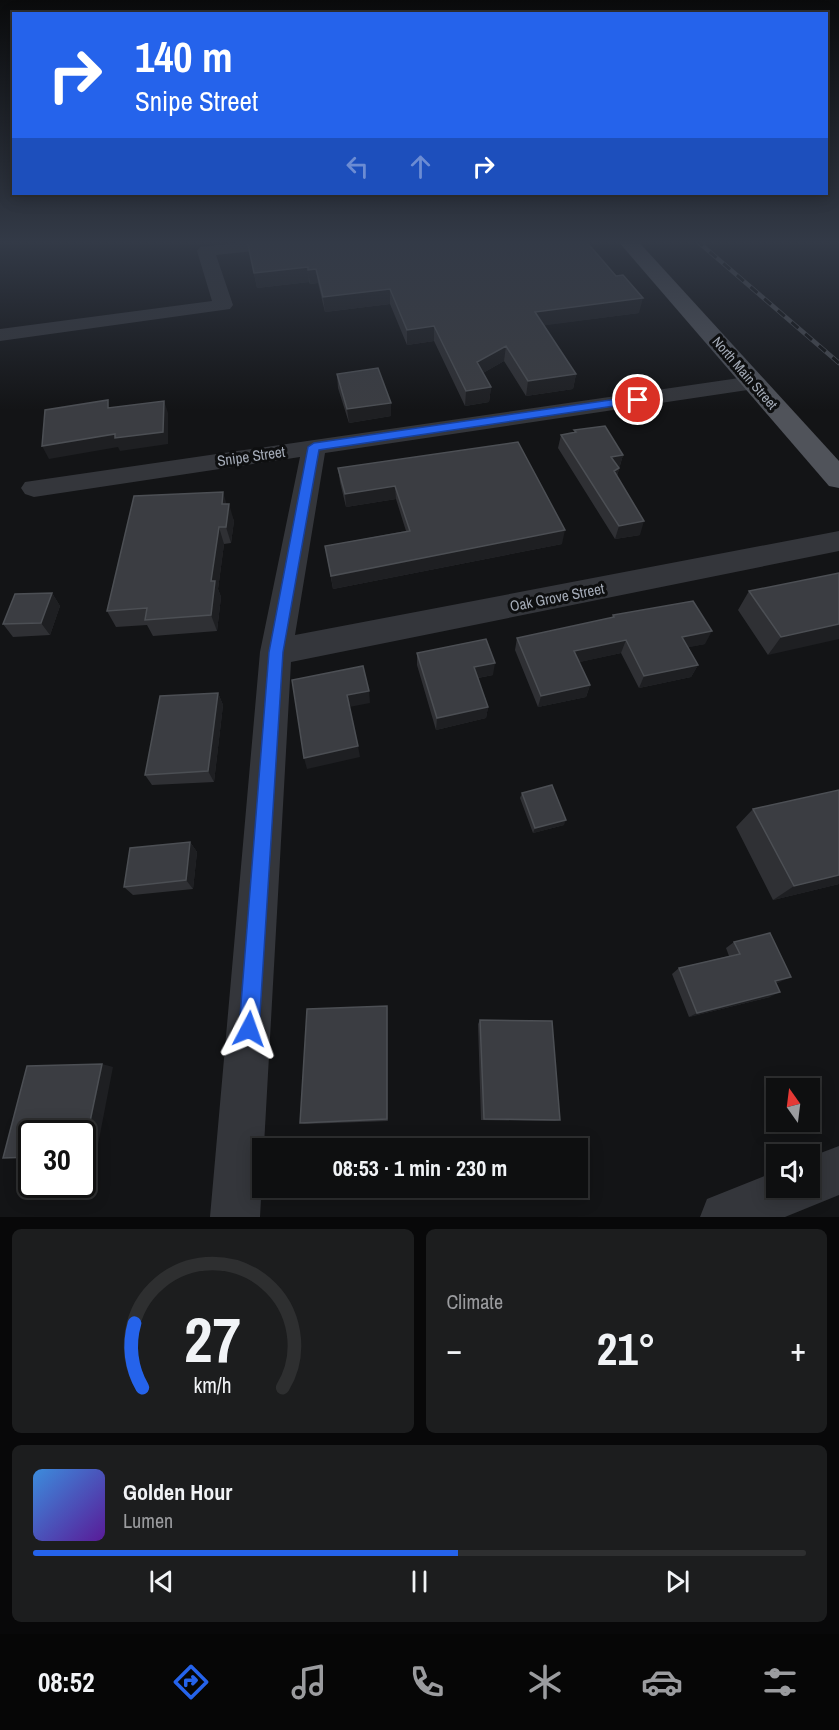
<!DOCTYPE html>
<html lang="en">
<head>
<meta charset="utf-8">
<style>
	:root { --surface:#0e0f10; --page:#1c1d1e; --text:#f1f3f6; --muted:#9b9c9f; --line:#2e2f30; --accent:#2563eb }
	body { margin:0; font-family:"Archivo Narrow",sans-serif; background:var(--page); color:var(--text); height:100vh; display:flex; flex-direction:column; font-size:22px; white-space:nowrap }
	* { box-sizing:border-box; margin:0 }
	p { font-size:20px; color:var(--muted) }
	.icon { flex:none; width:33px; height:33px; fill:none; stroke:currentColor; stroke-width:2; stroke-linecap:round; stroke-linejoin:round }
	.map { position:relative; height:1217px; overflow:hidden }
	.details { display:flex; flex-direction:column; gap:12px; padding:12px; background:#080809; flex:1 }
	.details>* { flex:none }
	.banner { position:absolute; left:12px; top:12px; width:816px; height:183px; border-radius:0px; box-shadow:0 3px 15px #0003,0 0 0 2px var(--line); background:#2563eb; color:#fff; overflow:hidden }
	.needle { width:39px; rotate:346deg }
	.fabs { position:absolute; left:766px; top:1078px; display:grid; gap:12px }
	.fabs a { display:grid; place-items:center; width:54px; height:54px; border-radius:0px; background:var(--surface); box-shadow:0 3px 15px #0003,0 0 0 2px var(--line); font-size:30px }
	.speed { position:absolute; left:18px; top:1120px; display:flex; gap:12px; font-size:30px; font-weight:700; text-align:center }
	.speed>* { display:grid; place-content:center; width:78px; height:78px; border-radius:50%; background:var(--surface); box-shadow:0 3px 15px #0003,0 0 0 2px var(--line); line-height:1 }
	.speed .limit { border:3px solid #111; border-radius:9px; background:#fff; color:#111 }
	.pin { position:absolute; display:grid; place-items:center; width:51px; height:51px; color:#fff; margin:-26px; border:3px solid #fff; border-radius:50%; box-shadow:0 2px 6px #0007 }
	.me { position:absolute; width:66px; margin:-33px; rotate:4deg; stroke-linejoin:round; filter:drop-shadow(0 0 4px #0008) }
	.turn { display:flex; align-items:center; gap:21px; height:126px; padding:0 24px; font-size:27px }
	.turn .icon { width:78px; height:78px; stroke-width:2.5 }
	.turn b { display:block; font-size:42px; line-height:51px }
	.lanes { display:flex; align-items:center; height:57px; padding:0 24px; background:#0003; justify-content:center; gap:30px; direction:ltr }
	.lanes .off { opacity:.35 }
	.big { font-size:45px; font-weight:800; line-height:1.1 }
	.details .tile { flex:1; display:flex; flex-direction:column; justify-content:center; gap:9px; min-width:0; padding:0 21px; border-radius:9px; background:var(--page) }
	.details .dial { align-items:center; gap:0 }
	.dial svg { height:156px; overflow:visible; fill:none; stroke:var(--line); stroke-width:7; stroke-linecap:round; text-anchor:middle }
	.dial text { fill:var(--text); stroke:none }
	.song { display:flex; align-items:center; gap:18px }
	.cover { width:72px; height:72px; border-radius:9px; background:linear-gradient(135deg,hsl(210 70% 55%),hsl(270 70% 35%)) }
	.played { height:6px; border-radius:3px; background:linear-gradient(90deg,var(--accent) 55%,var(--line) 55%) }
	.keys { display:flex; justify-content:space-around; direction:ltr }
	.heat { display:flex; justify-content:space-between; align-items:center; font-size:33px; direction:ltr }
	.details .tiles { flex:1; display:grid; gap:12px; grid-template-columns:1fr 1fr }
	.tile:last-child { grid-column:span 2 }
	.trip { position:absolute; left:252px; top:1138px; width:336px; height:60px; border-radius:0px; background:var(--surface); box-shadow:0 3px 15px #0003,0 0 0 2px var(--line); font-weight:800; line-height:60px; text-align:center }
	.dock { display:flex; height:96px; justify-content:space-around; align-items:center; background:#060606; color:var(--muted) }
	.dock .icon { width:42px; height:42px }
	.dock .selected { color:var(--accent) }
	.dock b { font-size:27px; color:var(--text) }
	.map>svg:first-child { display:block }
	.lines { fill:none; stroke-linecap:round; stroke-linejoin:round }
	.minor { fill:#34363b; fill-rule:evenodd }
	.primary { fill:#50535a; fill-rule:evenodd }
	.rail-casing { stroke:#474a50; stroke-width:4.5 }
	.rail { stroke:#0e0f10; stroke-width:3; stroke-dasharray:9; stroke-linecap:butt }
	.wall { fill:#2f3034 }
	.shaded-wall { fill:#1e1f22 }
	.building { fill:#3b3d42; stroke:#4c4f54; stroke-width:1.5 }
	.route { fill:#2563eb; stroke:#184099; stroke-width:1.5 }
	.labels { text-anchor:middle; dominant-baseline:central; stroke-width:6; stroke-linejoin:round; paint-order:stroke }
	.far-street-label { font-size:14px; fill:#a4abb7; stroke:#0e0f10 }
	.street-label { font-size:15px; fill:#a4abb7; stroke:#0e0f10 }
</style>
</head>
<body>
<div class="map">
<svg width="839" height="1217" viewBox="0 0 839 1217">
	<rect width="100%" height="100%" fill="#131416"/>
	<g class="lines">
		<path class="minor" d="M263 240H321L318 244 312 245 216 255 233 305 230 309 0 341V329L212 301 197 251 200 247Z
			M753 376 761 378 764 383 761 388 325 453 295 635 839 531V551L291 662 260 1217H210L260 652 300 457 34 497 25 494 21 488 25 482Z
			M839 1146V1195L785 1217H700L707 1199 777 1171V1188H810V1157Z"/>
		<path class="primary" d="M617 240H637L839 461V488L829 486Z"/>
		<defs>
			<path id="rail" d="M696 240 839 363"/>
		</defs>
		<use href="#rail" class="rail-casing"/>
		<use href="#rail" class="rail"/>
	</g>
	<path class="wall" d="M247 240 639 313 544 325 576 374 573 389 526 396 504 361 483 373 491 387 489 402 465 406 434 341 407 345 390 304 325 312 318 283 310 284 309 282 257 288Z
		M337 374 391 416 349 423 338 388Z
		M574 430 623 455 617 476 640 535 615 539 558 448 561 435 574 433Z
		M338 468 562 544 333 589 325 546 406 531 396 499 346 507 340 482Z
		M227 504 234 521 231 543 224 544 218 589 221 597 217 631 153 636 147 625 116 627 107 611Z
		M839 573 768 655 738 610 749 591Z
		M52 593 60 606 50 635 13 637 3 624Z
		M613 615 705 644 688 647 698 665 691 677 639 688 621 653 579 662 590 685 586 697 538 707 515 650 517 638 612 618Z
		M417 653 493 675 478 678 488 707 486 718 436 730 417 665Z
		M218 693 223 705 214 782 152 785 145 775Z
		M522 793 564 825 533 833 520 798Z
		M753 809 839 884 773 900 736 827Z
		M190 842 197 852 193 889 133 895 124 887Z
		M734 942 780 982 776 983 770 997 689 1017 672 974 679 968 729 956 726 948Z
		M387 1006 388 1011V1121L304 1124 300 1123Z
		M480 1020 560 1120 555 1121 481 1120 478 1024Z"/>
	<path class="shaded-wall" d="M308 267 309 282 257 288 254 273Z
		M316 269 318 283 310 284 308 270Z
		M390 289V304L325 312 323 297Z
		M643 298 639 313 533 327 535 312Z
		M434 326V341L407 345V330Z
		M506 346 504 361 476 377 477 362Z
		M576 374 573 389 526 396 528 381Z
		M491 387 489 402 465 406 466 391Z
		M164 401 168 413V444L120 451 118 447 49 459 42 446 115 434Z
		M391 403V416L349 423 347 409Z
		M623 455 615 482 611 457Z
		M395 486 396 499 346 507 345 494Z
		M223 492 228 509 222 504Z
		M229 504 234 521 231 543 226 527Z
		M644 521 640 535 615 539 619 526Z
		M219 527 224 544 218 589 221 597 217 631 211 615V581Z
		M565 530 562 544 333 589 331 576Z
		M52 593 60 606 50 635 41 623Z
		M839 624V639L768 655 781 637Z
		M712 631 705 644 676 650 682 637Z
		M626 640 621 653 571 664 574 651Z
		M495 663 493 675 472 679 474 667Z
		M698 665 691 677 639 688 644 676Z
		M590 685 586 697 538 707 541 696Z
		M369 691 370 703 349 707 347 695Z
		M218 693 223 705 214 782 208 771Z
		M488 707 486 718 436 730 437 718Z
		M358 746 360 757 307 769 304 758Z
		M566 820 564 825 533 833 535 828Z
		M190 842 197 852 193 889 186 880Z
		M839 875V884L773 900 794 886Z
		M791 977 780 982 765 986 775 981Z
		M780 992 770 997 689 1017 697 1013Z
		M387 1006 388 1011V1121L387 1119Z
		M102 1064 113 1067 96 1155H83Z"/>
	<path class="building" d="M247 240H585L616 276 623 275 643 298 535 312 576 374 528 381 506 346 477 362 491 387 466 391 434 326 407 330 390 289 323 297 316 269 308 270V267L254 273Z
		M378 368 391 403 347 409 337 374Z
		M108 400V408L164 401 163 432 115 438V434L42 446 45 410Z
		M605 426 623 455 611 457 619 468 614 471 644 521 619 526 561 435 576 432 574 430Z
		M518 442 565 530 331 576 325 546 410 531 395 486 345 494 338 468Z
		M223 492 222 504H229L226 527H219L211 581H215L211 615 145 620 147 608 107 611 134 496Z
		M839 573V624L781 637 749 591Z
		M52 593 41 623 3 624 15 594Z
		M693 601 712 631 682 637 698 665 644 676 626 640 574 651 590 685 541 696 517 638 614 617 613 615Z
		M486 639 495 663 474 667 488 707 437 718 417 653Z
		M363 666 369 691 347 695 358 746 304 758 292 680Z
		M218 693 208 771 145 775 160 696Z
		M552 785 566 820 535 828 522 793Z
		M839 790V875L794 886 753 809Z
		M190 842 186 880 124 887 130 848Z
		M770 933 791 977 775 981 780 992 697 1013 679 968 740 954 734 942Z
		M387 1006V1119L300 1123 307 1009Z
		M480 1020 552 1021 560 1120 484 1119Z
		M102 1064 83 1155 82 1134H32V1157L3 1158 27 1066Z"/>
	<linearGradient id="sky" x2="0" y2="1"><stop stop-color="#0a0b0c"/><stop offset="0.59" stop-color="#333a47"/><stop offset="1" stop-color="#333a47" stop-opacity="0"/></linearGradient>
	<rect width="839" height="410" fill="url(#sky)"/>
	<path class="route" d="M638 396 643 400 641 402 319 450 283 652 259 1029 256 1036 249 1039 242 1036 239 1029 269 652 308 447 314 443Z"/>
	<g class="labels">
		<g class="far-street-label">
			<text transform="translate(745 373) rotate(49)">North Main Street</text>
		</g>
		<g class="street-label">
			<text transform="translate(251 456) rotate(-8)">Snipe Street</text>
			<text transform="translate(557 597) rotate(-11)">Oak Grove Street</text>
		</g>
	</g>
</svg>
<div class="fabs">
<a><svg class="needle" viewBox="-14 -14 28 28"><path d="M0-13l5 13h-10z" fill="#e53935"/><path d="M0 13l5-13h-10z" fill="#9b9c9f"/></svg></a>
<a><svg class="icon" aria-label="sound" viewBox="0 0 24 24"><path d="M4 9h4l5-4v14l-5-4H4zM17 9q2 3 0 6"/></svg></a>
</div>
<div class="speed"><div class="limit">30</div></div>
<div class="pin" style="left:638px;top:400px;background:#d93025"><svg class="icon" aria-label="arrive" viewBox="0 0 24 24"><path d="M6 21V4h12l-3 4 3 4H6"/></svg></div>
<svg class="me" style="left:249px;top:1029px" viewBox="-20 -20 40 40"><path d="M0-17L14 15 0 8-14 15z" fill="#2563eb" stroke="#fff" stroke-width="4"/></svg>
<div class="trip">08:53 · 1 min · 230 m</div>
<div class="banner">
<div class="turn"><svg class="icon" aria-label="right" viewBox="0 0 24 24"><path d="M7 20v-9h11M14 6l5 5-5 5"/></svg><div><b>140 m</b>Snipe Street</div></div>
<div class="lanes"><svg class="icon off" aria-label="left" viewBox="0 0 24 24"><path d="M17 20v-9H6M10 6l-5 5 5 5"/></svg><svg class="icon off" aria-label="ahead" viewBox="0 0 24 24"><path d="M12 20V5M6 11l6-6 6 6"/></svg><svg class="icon" aria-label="right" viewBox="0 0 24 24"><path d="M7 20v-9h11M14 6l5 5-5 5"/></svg></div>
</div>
</div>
<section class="details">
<div class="tiles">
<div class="tile dial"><svg viewBox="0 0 100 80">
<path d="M14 69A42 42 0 1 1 86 69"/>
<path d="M14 69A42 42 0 0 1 10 36" stroke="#2563eb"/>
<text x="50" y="56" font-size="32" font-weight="700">27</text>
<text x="50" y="72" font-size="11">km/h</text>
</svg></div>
<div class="tile"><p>Climate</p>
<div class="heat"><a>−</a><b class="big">21°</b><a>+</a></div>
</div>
<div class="tile">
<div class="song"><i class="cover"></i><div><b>Golden Hour</b><p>Lumen</p></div></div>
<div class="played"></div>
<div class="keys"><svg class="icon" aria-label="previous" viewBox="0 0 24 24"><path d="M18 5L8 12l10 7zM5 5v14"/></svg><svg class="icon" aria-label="pause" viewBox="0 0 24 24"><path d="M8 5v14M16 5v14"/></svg><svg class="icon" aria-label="next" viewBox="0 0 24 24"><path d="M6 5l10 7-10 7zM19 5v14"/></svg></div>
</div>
</div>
</section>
<nav class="dock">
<b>08:52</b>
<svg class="icon selected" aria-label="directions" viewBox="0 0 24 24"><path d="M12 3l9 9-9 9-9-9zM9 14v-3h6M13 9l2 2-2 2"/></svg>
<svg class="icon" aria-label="music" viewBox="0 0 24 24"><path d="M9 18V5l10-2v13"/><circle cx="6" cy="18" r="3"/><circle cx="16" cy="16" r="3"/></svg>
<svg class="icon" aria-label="phone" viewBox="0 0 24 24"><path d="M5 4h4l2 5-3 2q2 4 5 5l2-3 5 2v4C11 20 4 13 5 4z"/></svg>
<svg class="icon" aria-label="climate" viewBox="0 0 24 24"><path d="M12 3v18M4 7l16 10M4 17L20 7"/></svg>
<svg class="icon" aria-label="car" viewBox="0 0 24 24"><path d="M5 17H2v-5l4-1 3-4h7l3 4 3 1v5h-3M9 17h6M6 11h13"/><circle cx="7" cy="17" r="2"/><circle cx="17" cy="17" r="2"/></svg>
<svg class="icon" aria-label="filters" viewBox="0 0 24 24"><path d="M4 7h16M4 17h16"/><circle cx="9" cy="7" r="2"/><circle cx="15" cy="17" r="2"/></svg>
</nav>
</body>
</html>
